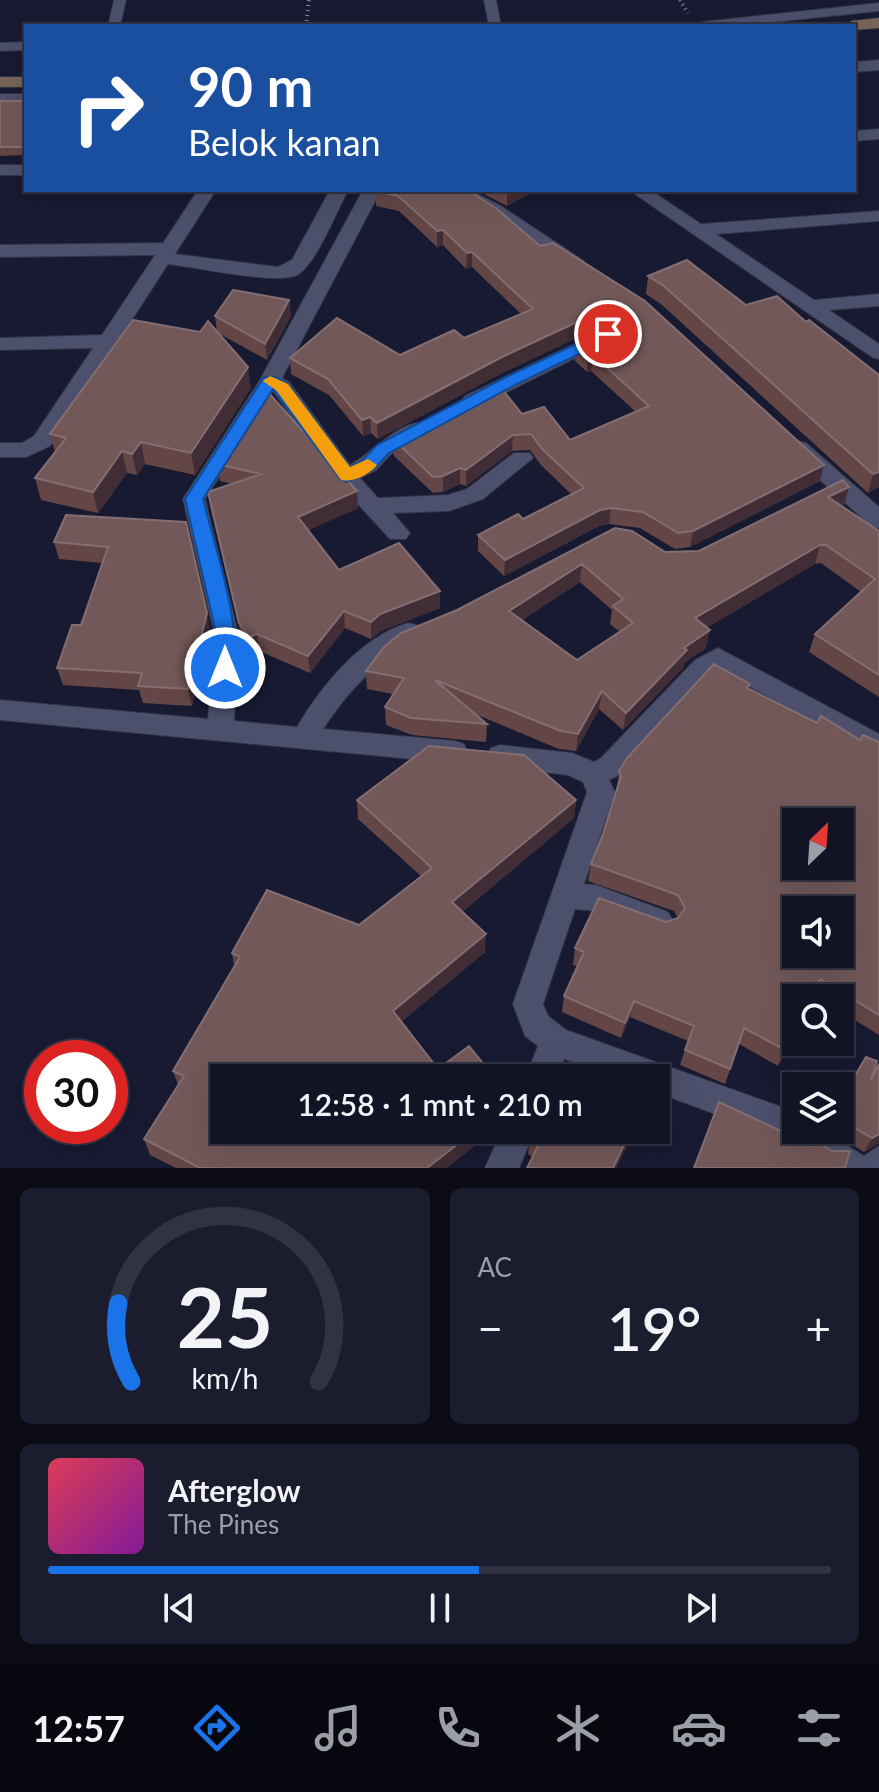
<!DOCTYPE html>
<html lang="id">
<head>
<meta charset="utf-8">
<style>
	:root { --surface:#121426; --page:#1b1d2e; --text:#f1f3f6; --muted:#9c9ea7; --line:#313343; --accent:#1a73e8 }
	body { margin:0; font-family:Lato,sans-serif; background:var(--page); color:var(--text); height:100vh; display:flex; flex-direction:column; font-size:30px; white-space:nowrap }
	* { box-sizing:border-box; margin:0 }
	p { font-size:26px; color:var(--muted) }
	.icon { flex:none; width:44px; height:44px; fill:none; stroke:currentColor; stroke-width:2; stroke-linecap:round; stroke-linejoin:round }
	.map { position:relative; height:1168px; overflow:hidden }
	.sheet { display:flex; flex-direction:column; gap:20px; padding:20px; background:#0a0b15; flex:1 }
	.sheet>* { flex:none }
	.hud { position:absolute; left:24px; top:24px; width:832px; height:168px; border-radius:0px; box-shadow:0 8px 32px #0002,0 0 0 2px var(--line); background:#1a4fa0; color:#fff; overflow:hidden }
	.needle { width:52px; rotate:25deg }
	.controls { position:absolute; left:782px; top:808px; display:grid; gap:16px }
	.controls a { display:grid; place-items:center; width:72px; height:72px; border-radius:0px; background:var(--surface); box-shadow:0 8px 32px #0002,0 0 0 2px var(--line); font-size:40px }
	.speed { position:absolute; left:24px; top:1040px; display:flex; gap:16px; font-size:40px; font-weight:700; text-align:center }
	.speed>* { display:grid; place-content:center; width:104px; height:104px; border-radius:50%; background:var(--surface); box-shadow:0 8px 32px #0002,0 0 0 2px var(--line); line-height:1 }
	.speed .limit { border:12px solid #d22; background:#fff; color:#111 }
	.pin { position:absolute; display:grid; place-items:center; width:68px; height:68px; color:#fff; margin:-34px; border:4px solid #fff; border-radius:50%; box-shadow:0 2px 8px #0007 }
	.me { position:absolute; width:88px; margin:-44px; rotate:0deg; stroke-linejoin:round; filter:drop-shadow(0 0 6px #0008) }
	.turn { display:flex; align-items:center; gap:28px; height:168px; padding:0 32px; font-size:36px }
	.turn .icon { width:104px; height:104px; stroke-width:2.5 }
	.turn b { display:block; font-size:56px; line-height:68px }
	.big { font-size:60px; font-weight:600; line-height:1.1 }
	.sheet .tile { flex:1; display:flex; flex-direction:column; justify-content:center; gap:12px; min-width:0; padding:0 28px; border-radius:12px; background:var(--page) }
	.sheet .dial { align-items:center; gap:0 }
	.dial svg { height:208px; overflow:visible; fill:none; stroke:var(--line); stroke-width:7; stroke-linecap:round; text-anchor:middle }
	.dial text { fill:var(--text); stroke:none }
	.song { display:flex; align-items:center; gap:24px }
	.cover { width:96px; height:96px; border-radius:12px; background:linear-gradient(135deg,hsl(350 70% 55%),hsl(290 70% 35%)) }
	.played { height:8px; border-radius:4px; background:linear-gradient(90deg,var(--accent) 55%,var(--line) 55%) }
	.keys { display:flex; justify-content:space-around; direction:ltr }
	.heat { display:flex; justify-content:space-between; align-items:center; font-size:44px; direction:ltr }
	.sheet .tiles { flex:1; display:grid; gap:20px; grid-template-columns:1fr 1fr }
	.tile:last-child { grid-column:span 2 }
	.trip { position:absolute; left:210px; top:1064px; width:460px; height:80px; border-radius:0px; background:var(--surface); box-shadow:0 8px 32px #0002,0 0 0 2px var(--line); font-weight:600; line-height:80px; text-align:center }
	.dock { display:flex; height:128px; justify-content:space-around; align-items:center; background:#07080f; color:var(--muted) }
	.dock .icon { width:56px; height:56px }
	.dock .selected { color:var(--accent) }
	.dock b { font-size:36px; color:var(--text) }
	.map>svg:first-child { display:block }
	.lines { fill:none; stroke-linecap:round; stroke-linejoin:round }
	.lane-casing { stroke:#323346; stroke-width:2 }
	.street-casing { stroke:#323346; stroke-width:2 }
	.secondary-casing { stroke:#323346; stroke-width:2 }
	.path { stroke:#888a9e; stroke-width:4; stroke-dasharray:1 4; stroke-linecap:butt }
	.lane { fill:#4c506c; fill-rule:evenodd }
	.street { fill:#4c506c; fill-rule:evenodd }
	.secondary { fill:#786459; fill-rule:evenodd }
	.wall { fill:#644646; fill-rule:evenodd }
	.shaded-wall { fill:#402d36 }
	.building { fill:#725859; stroke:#846e72; stroke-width:2; fill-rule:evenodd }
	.route { fill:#1a73e8; stroke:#114b97; stroke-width:2 }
	.slow { fill:#f59e0b }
</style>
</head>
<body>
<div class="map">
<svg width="879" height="1168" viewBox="0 0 879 1168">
	<rect width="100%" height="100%" fill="#181a32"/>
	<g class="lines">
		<defs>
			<path id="lane" d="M114 0H126L120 26H108Z
				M484 0H496L501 26H489Z
				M879 3V11L737 26H696L702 22Z
				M26 42V50L0 51V43Z"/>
			<path id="street" d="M879 60V70L854 72V62Z
				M0 94H26V104H0Z
				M879 129V139L854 141V131Z
				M0 165H26V175H0Z
				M198 190H216L175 254 278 267 292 260 330 190H348C338 209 315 266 297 275 278 285 193 267 168 264L50 446 26 457H0V443H22L34 436 93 348 0 350V338L102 335 155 255 0 257V245L163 243Z
				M363 190H381L282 378 289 382 350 465C372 454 402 416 430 423L433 428 430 433 391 454 376 470 360 478 378 498 448 495 467 489 514 453H530L533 458 483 499 449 511 393 513 410 533 406 539H390L346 491 273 391 205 499 239 637 234 721 297 727C321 686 361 637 408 623L417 625 420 632C412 648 386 659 372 671 352 688 337 708 323 729L455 741 464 744 468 752 464 760 455 763 0 720V700L208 719 215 637 183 499 260 380Z
				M448 190H470L501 206 584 261 575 267 568 265Z
				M629 190H650L701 224 879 211V221L716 234 814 300 879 294V306L829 310 879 344V359L872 357Z
				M604 330 611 332 614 336 611 340 479 406H465L461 401 465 396Z
				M798 441 806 443 879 507V528L871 526 790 453 787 448 790 443Z
				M718 648 879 734V758L719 670 713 674 621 774 609 780 615 792 584 884 596 885 668 912 673 921 668 930 658 934 596 911 575 909 543 1004 548 1016 566 1030 787 1109 796 1114V1130H822L864 1156 879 1146V1168H823L766 1133 656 1092V1078H617L564 1059 557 1078H525L538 1046 525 1036 513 1004 587 792 583 782 568 775 500 767 491 764 487 756 491 748 500 745 572 753 594 762 601 758 695 660Z
				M502 1130H535L519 1168H485Z"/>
			<path id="secondary" d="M879 18V28L854 30V26H844L852 21Z
				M0 77H26V87H0Z"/>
		</defs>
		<use href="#lane" class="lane-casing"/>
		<use href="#street" class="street-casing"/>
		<use href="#secondary" class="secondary-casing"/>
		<path class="path" d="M680 0 688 13
			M306 26 309 0"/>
		<use href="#lane" class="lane"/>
		<use href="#street" class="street"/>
		<use href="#secondary" class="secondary"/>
	</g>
	<path class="wall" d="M0 101H26V155L0 156Z
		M376 190H468L540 246 820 481 690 547 675 549 640 528 609 524 599 526 504 576 478 551V535L523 519 571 494 541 465 530 450 512 451 466 486 460 484 443 492 433 493 394 456V440L522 414 570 440 636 412 591 371 587 372 575 361 576 345 612 328 600 327 502 373 378 439 371 433 363 436 329 395 291 374 290 358 400 355 464 338 521 314 472 267 466 269 443 245 437 247 399 211 376 206Z
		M476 190H536L507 206Z
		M648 276 806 322 879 375V487L868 493 661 304 646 294Z
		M289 300 291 316 267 360 218 333 251 388 195 475 145 464 137 475 127 473 98 513 41 500 35 478 55 452 50 434 200 332H217L215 316Z
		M265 389 358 508 308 530 339 570 440 591V608L381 631 371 639 345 628 310 673 259 651 251 654 242 640 211 509 208 492 232 484 220 481 217 464Z
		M849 487 844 505 841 506 879 531V697L809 652 815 634 861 592 821 563 815 564 706 628V648L684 663 683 668 623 730 599 709 576 751 559 749 475 714 487 724 486 742 412 735 386 725 385 707 393 694 367 689 366 671 457 610 615 528 665 552 699 551ZM580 582 612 610 610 624 620 632 577 660 522 620Z
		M186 522 210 630 192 706 143 703 139 690 63 685 57 668 81 625 102 563 59 559 54 542Z
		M749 689 817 723 860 740 879 742V1035L840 1011V998H819L813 995 812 998H796V1030L778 1066 739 1044 725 1084 680 1065 688 1041 630 1017 621 1038 562 1012 564 996 577 966 573 965 575 948 678 918 674 911 588 881 591 864 603 834 617 789 619 771Z
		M357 800H576L574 818 462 912 485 952 401 1022 438 1069 495 1078 224 1130H495L446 1168H176L150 1155 144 1139 178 1085 173 1071 234 966 232 953 359 925 421 876 358 819Z
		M871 1080 879 1143 864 1152 828 1130H840V1101Z
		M534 1130H635L616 1168 533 1157 528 1154 530 1139Z"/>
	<path class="shaded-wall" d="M509 190H536L507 206V191Z
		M443 230V245L437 247V231Z
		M472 252V267L466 269 467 253Z
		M289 300 291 316 267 360 265 344Z
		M601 311 600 327 502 373 378 439 377 423 502 357Z
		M593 355 591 371 587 372 588 356Z
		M248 367 251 388 195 475 191 453Z
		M370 417 371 433 363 436 362 420Z
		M513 435 512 451 466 486V470Z
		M141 442 145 464 137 475 132 454Z
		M122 451 127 473 98 513 93 492Z
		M824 465 820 481 690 547 693 531Z
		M460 468V484L443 492V476Z
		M879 472V487L868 493 873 474Z
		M849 487 844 505 823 516 828 497Z
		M357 491 358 508 300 534 298 517Z
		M611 508 609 524 599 526 504 576 505 560 600 510Z
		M820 545 815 564 691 637 695 618Z
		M582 564 580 582 508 629 509 611Z
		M440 591V608L381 631 371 639V622L380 614Z
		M344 611 345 628 310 673 308 656Z
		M207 613 210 630 192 706 188 689Z
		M710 630 706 648 684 663 683 668 623 730 626 713 684 648Z
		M257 634 259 651 251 654 249 637Z
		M602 691 599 709 576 751 578 734Z
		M576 800 574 818 452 920V902Z
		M486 934 485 952 394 1028 393 1011Z
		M634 1001 630 1017 621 1038 625 1023Z
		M796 1027V1030L778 1066 785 1050Z
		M476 1130H495L446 1168H427Z
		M631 1130H635L616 1168H613Z
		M879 1134V1143L864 1152 872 1138Z"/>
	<path class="building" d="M0 101H26V147H0Z
		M376 190H468L497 209 540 246 553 243 645 301 824 465 693 531 678 533 643 512 611 508 600 510 505 560 478 535 518 514 523 519 584 488 542 449 531 434 513 435 466 470 460 468 443 476 433 477 394 440 498 384 522 414 544 407 570 440 649 406 593 355 588 356 576 345 618 325 623 318 619 312 601 311 502 357 377 423 370 417 362 420 328 379 290 358 337 318 400 355 454 330 464 338 533 309 472 252 467 253 443 230 437 231 398 196Z
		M687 260 746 305 777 296 806 322 809 320 879 375V472L873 474 664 286 648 276Z
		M233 290 289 300 265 344 215 316Z
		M133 320 200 332 208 321 248 367 191 453 141 442 132 454 122 451 93 492 35 478 66 438 50 434Z
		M265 389 357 491 298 517 339 570 399 543 440 591 380 614 371 622 344 611 308 656 257 634 249 637 239 623 208 492 261 474 217 464Z
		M843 480 849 487 828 497 879 531V675L815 634 875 579 826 545H820L695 618 710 630 684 648 687 650 626 713 602 691 578 734 561 731 435 680 487 724 411 718 385 707 404 678 366 671 384 647 401 633 457 610 615 528 632 531 665 552 699 551ZM582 564 623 599 613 606 633 623 577 660 509 611Z
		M66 515 186 522 207 613 188 689 138 686 142 673 57 668 72 625H81L108 547 54 542Z
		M714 664 750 684 747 688 817 723 821 716 860 740 863 735 879 742V1015L820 979 811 998H796V1027L785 1050 744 1028 730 1069 685 1050 694 1026 634 1001 625 1023 564 996 584 952 575 948 599 898 666 922 678 918 685 908 678 895 591 864 603 834 621 776 619 771 627 758ZM796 822H840V866H796ZM796 910H840V954H796Z
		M429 746 524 755 576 800 452 902 486 934 393 1011 438 1069 469 1046 495 1078H224V1130H476L427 1168H200L144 1139 184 1076 173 1071 240 957 232 953 267 890 359 925 432 868 357 800Z
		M866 1057 877 1061 871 1080 879 1064V1134L872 1138 840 1119V1101Z
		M560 1070 576 1078H556Z
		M719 1102 813 1146 816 1141 832 1151H850L845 1168H694Z
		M534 1130H631L613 1168H527L539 1144 530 1139Z"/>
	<path class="route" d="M608 329 616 334 614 337 515 385 389 453 374 469 347 482 341 480 273 389 203 499C212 536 247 642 231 673H218L215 668 217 637 185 499 264 377H276L288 384 350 467 362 461 377 445 504 378Z"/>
	<path class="slow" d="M270 376 288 384 350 467 368 459 377 465C370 474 353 483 341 480L277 391 263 381Z"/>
</svg>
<div class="controls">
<a><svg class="needle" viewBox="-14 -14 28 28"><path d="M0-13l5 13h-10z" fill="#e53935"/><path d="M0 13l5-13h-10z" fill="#9c9ea7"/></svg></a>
<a><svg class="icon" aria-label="sound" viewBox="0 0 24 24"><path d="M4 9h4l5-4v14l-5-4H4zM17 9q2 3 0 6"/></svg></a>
<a><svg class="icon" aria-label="search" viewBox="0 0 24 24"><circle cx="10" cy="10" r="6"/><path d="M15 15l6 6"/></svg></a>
<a><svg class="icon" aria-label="layers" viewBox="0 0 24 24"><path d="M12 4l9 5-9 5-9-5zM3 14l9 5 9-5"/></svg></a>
</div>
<div class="speed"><div class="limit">30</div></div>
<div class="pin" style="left:608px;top:334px;background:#d93025"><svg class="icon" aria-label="arrive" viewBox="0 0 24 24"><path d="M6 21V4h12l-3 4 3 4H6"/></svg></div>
<svg class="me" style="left:225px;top:668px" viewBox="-20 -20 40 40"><circle r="17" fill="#1a73e8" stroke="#fff" stroke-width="3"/><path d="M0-11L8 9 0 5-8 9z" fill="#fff"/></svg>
<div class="trip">12:58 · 1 mnt · 210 m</div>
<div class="hud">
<div class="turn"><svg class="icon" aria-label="right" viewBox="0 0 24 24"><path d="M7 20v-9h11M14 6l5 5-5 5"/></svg><div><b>90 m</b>Belok kanan</div></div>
</div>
</div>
<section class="sheet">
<div class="tiles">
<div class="tile dial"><svg viewBox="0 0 100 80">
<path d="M14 69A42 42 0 1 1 86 69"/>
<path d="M14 69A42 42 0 0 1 9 39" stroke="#1a73e8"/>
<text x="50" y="56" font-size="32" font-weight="700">25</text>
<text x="50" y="72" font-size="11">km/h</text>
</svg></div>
<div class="tile"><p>AC</p>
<div class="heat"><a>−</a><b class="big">19°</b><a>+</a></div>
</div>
<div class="tile">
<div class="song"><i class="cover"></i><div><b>Afterglow</b><p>The Pines</p></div></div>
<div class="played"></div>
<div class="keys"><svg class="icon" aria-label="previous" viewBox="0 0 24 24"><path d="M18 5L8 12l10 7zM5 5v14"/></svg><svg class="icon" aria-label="pause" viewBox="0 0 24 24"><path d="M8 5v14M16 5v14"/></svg><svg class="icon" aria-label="next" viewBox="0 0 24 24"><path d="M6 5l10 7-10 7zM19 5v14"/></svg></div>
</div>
</div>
</section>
<nav class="dock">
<b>12:57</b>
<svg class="icon selected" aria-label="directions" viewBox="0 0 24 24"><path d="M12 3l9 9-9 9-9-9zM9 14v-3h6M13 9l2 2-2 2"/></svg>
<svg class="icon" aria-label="music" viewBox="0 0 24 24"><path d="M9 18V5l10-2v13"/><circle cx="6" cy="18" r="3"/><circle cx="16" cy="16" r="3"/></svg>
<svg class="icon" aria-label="phone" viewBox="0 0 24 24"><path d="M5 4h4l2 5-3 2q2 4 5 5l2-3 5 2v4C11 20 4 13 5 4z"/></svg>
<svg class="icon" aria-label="climate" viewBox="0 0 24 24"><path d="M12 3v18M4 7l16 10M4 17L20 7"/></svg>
<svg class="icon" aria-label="car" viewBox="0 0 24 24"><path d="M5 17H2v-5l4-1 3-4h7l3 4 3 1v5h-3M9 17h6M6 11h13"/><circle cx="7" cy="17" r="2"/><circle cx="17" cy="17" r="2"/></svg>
<svg class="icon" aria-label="filters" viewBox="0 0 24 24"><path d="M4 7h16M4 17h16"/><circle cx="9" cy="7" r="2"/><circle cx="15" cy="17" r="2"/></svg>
</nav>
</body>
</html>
